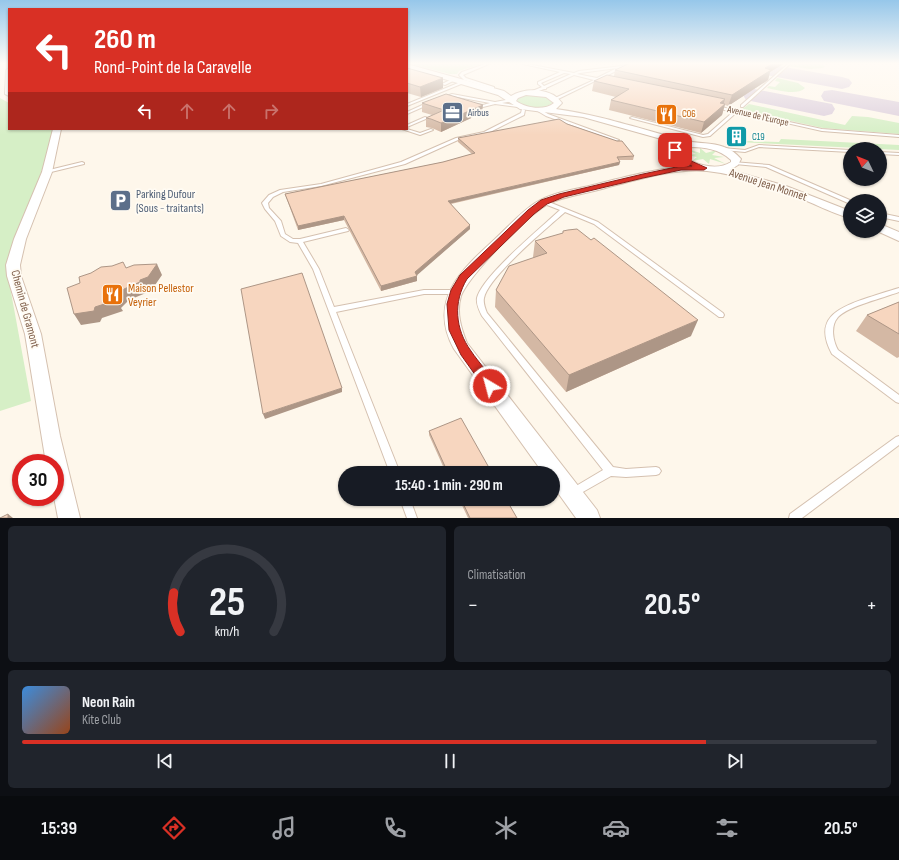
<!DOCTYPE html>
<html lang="fr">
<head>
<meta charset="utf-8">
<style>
	:root { --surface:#171b24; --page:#20242c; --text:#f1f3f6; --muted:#9ea1a6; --line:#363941; --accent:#d93025 }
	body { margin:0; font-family:"Sofia Sans Condensed",sans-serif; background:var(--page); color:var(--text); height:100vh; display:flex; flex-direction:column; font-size:15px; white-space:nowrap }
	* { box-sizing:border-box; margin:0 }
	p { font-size:13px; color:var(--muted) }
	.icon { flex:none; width:22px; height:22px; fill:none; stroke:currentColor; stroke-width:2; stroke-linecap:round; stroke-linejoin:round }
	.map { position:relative; height:518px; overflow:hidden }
	.side { display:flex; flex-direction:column; gap:8px; padding:8px; background:#0d0f14; flex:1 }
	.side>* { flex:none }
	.banner { position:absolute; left:8px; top:8px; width:400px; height:122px; border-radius:0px; box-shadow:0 1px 3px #0004; background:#d93025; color:#fff; overflow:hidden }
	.needle { width:26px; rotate:313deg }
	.controls { position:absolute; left:843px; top:142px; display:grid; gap:8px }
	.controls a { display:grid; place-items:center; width:44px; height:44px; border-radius:50%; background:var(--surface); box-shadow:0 1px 3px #0004; font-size:20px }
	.speed { position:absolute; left:12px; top:454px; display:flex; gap:8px; font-size:20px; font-weight:700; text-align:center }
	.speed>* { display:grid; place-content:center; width:52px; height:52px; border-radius:50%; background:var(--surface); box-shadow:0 1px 3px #0004; line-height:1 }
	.speed .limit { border:6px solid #d22; background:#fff; color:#111 }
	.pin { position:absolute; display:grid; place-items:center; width:34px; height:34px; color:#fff; margin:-17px; border-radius:8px; box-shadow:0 2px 6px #0006 }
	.me { position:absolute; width:44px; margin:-22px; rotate:323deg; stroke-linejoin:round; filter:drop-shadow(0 0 3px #0008) }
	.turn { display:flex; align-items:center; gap:14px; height:84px; padding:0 20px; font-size:18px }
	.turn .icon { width:52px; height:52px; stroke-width:2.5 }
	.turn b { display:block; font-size:28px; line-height:34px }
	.lanes { display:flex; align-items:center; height:38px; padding:0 20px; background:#0003; justify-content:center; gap:20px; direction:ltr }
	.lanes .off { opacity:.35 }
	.big { font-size:30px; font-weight:700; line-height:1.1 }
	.side .widget { flex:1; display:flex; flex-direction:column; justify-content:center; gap:6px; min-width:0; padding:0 14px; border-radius:6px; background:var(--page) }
	.side .dial { align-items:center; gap:0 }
	.dial svg { height:104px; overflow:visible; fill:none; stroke:var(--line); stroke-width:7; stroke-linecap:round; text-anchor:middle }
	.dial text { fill:var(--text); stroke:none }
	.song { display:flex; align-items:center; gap:12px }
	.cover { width:48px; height:48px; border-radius:6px; background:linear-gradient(135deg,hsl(210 70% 55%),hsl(20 70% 35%)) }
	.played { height:4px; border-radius:2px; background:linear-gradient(90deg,var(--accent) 80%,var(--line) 80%) }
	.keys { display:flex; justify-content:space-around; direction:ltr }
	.heat { display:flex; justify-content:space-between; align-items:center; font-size:22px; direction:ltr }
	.side .tiles { flex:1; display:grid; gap:8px; grid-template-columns:1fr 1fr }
	.widget:last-child { grid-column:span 2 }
	.trip { position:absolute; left:338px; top:466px; width:222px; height:40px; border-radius:20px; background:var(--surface); box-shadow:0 1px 3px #0004; font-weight:700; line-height:40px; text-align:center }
	.dock { display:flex; height:64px; justify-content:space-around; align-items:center; background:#090b0e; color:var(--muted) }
	.dock .icon { width:28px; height:28px }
	.dock .current { color:var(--accent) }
	.dock b { font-size:18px; color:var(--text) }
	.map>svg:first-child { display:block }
	.green { fill:#d6efc6 }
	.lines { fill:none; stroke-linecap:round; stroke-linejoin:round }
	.taxiway { fill:#dccedc; fill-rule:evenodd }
	.service-casing { stroke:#d5c1b0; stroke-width:2 }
	.minor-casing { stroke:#d5c1b0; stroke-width:2 }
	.service { fill:#fff; fill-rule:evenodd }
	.minor { fill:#fff; fill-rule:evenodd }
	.wall { fill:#d4b8a4 }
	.shaded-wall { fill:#ad9686 }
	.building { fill:#f7d6bf; stroke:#ad9686 }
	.route { fill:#d93025; stroke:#8d1f18 }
	.labels { text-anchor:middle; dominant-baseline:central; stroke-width:3.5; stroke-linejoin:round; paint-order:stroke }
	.far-service-label { font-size:10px; fill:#4e5e75; stroke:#fffbf3; text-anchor:start }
	.far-food-label { font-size:10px; fill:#c56008; stroke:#fffbf3; text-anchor:start }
	.far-street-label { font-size:10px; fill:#7e5d49; stroke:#fffbf3 }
	.far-culture-label { font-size:10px; fill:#0d838f; stroke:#fffbf3; text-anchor:start }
	.street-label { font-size:12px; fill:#7e5d49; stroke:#fffbf3 }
	.service-label { font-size:12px; fill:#4e5e75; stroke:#fffbf3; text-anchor:start }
	.food-label { font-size:12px; fill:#c56008; stroke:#fffbf3; text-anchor:start }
</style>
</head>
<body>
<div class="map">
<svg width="899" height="518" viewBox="0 0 899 518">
	<rect width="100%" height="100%" fill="#fef7eb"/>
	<path class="green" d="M407 63H484L459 71 457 74H450Z
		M800 63H819L825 66 823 68 810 69 789 66 792 64 798 65Z
		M777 78 798 83 805 88C797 96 777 90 767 88L769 86 775 87 780 82 775 81Z
		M529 95 546 96 553 102C545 111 526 108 517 102L519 97Z
		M0 98 9 103V129H55L8 276 31 401 0 411Z
		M749 104 845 125 852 116 868 117 899 123V134L823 128 741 110Z
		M734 139H743L745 141 779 142 781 139 899 145V150L737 142Z
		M685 148 700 153V148L706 153 717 150 712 155 724 157 714 158 726 164 710 159 709 164 703 159 692 161 697 157 685 155 696 154Z"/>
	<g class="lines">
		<path class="taxiway" d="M773 65 842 77 849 79 852 83 849 87 842 89 766 75 763 71 766 67Z
			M754 89 832 104 835 109 832 114 824 116 746 100 743 95 746 90Z
			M832 90 899 102V116L824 101 821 96 824 91Z"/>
		<defs>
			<path id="service" d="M488 63H491L463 75 466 78 494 87V89L464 80 459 75 462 72Z
				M522 63 574 73 579 71 622 66 629 63H632L600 79 606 80V82L597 80 556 100 554 99 555 98 594 80 574 75 546 88V89H544L531 94H530V92L542 87 538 84V82L560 72 523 64ZM617 68 597 78 577 74 580 73ZM564 73 571 74 544 86 541 83Z
				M789 63H791L743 107H741V105Z
				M454 78 457 79 445 85 442 84Z
				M463 81 466 82 407 106V104Z
				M452 94 495 102 512 99H513V101L502 103 520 106 518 107 495 104 483 107 474 105 476 104 483 105 490 103 452 96 444 99 442 98Z
				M429 102 432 103 407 114V112Z
				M716 106 735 110 738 109V111L822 129 899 135V137L822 131 737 112 710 136 703 137 630 118 632 117 703 135 708 134 733 112 716 108Z
				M536 108H538L548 114 619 140 616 141 546 116 536 110Z
				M522 109 525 110 524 115 486 134 458 140 405 164 321 186 283 192 273 197 268 203 269 208 281 221 285 234 293 239H300L346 228 349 230 348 231 303 242 319 269 334 307 424 290H455L458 292 455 294H424L336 312 400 473H390L313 269 298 243 290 242 281 236 275 221 265 209 262 203 269 195 280 190 321 184 401 162 456 138 484 132 521 113Z
				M425 117 428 118 407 127V125Z
				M402 129H407L420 133 431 129 433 130 420 135Z
				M759 145 850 150V152L759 147 745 152 723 150 721 149 723 148 745 150Z
				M880 152 899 153V155L880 154Z
				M82 162 84 163V164L47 173 45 172V171Z
				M733 162 769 165 852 201H850V204L848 203 766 167 735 164 733 163Z
				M544 200 598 222 723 313 724 315 723 317H719L594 224 565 212C547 228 488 277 484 298 483 303 485 308 487 313L613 467 626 469 656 467 659 468 661 471 659 474 656 475 626 477 611 476 574 497 571 495 569 492 571 489 603 470 482 316C479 310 476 304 477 298 482 276 542 227 560 210L542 203V201Z
				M880 213 899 217V221L880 217Z
				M899 288V292C883 298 849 306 838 317 830 326 833 341 838 350L899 395V403L896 402 832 354C813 319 837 308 867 298 877 295 888 291 899 288Z
				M899 436V445L802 518H789L790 514 896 437Z
				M400 499H410L417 518H407Z"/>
			<path id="minor" d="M407 64 504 91 511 96C526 87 552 88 562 103L556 109C601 115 643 130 687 141 699 144 712 142 724 147 730 149 736 153 741 159L738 165 730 170 786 186 850 211V218C838 215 825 209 814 204 780 190 743 175 707 171 670 168 630 182 594 191 578 195 562 197 548 204 528 215 469 275 461 296 456 312 461 328 467 343L597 510 600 518H576L553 486V473H543L454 349C427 300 462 269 496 238 509 226 520 213 535 203 553 192 573 190 593 185 625 177 655 169 687 166 679 162 672 159 670 150L674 145 679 144 583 117 520 109 498 95 407 68ZM526 95 546 97 554 103C544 111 526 108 516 101L518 98ZM689 147C705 147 719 149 731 160V162C716 172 693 164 680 154V149Z
				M9 68V96L5 94 6 70Z
				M53 129H61L52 172 26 239 20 265 21 276 41 334 60 436 80 518H58L54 497H55V463H46L25 334 7 276 6 265 14 239 42 172Z
				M880 224 899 232V241L877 231H880Z"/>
		</defs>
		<use href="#service" class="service-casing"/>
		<use href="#minor" class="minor-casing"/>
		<use href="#service" class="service"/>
		<use href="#minor" class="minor"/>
	</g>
	<path class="wall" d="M630 63H785L770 72 768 80 728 106 725 105 722 115 701 133 609 110 611 100 616 97 592 91 594 81 614 76 615 70Z
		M407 68 443 88 421 97 407 93Z
		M422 103 482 113 441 132 432 128 426 127V118L432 115 422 112Z
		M567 124 634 156 633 160H619L620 162 619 165 451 204 470 229 416 275 417 281 381 291 344 220 298 230 286 197 285 194 443 162 472 154 458 142V138Z
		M535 241 691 336 566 392 495 307 496 290 534 258 533 257Z
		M899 302V357L897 358 856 331 867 315Z
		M429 431 492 473H446L429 435Z
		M459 499H506L517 518H468Z"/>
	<path class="shaded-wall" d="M774 63H785L770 72 768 80 728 106 732 95 765 68Z
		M443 78V88L421 97 420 87Z
		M725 99 723 106 725 104 722 115 701 133 704 122 720 103Z
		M483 105 482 113 441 132V123Z
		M620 162 619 165 448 204V201Z
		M344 216V220L298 230V226Z
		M470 225V229L415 277V272Z
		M157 264 162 275 153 288 145 291 146 293 129 300 121 308 123 311 102 318 100 322 81 325 74 314 95 307 115 297 124 289 140 280Z
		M417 276V281L381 291V286Z
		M698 320 691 336 566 392 569 375Z
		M342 388V392L265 419 263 414Z
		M8 514 13 518H8Z"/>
	<path class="building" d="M630 63H774L765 68 771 70 732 95 615 70Z
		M407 68 443 78 420 87 407 83Z
		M607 75 725 99 720 103 725 104 704 122 611 100 629 89 594 81Z
		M446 94 483 105 441 123 431 119 426 118 444 110 422 103Z
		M559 119 567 124 617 141H622L634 156 617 157 620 162 448 201 470 225 415 272 417 276 381 286 344 216 298 226 285 194 443 162 475 153 458 138Z
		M577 229 591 240 594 238 698 320 569 375 496 290 509 266 547 253 535 241 563 233V231L568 230Z
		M123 262 126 268 134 265 157 264 148 277 140 280V282L124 289 115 297 117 300 95 307 94 311 74 314 67 288 80 283 79 277 91 273 101 267 112 266Z
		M302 273 342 388 263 414 241 289Z
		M899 302V334L867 315Z
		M461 418 492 473H448L429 431Z
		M461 499H506L517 518H470Z
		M8 514V518H0Z"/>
	<linearGradient id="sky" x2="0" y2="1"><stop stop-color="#96c7ea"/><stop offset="0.47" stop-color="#fffbf6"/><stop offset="1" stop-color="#fffbf6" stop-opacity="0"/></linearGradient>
	<rect width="899" height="135" fill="url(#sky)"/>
	<path class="route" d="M675 148 677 149 682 157 707 168 704 170H681L643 178 564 197 547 204 534 214 467 279C453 302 455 329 471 351 479 363 490 374 496 386L495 390 490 391 486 390 461 355 449 330 447 304 451 290 460 275 528 210 541 200 559 194 643 174 681 166H692C683 163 673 161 671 150Z"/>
	<defs>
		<symbol id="office-square" viewBox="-11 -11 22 22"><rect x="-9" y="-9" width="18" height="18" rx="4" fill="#5c6f8a" stroke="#fffbf3"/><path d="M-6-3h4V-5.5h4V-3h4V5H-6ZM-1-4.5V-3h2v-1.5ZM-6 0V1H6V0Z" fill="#fff"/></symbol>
		<symbol id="restaurant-square" viewBox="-11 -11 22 22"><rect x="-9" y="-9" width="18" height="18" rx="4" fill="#e8710a" stroke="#fffbf3"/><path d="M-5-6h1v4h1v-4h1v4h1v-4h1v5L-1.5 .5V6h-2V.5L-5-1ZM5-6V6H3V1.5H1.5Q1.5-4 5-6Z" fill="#fff"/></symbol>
		<symbol id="building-square" viewBox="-11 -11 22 22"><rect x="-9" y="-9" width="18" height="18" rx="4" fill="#0f9aa8" stroke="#fffbf3"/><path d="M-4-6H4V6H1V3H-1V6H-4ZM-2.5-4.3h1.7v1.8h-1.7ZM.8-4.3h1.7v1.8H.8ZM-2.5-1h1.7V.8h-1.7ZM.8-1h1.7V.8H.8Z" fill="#fff"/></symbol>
		<symbol id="parking-square" viewBox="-11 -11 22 22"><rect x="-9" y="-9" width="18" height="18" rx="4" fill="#5c6f8a" stroke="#fffbf3"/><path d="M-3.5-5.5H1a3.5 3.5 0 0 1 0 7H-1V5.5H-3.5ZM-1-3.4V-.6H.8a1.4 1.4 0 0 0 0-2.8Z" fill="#fff"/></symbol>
	</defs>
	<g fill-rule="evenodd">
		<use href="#office-square" x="440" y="100" width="25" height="25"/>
		<use href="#restaurant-square" x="654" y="102" width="25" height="25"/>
		<use href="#building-square" x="724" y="124" width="25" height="25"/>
		<use href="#parking-square" x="108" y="188" width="25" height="25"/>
		<use href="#restaurant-square" x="100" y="282" width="25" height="25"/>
	</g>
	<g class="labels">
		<g class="far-service-label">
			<text x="468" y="113">Airbus</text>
		</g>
		<g class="far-food-label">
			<text x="682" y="114">C06</text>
		</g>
		<g class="far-street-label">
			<text transform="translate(758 116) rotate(13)">Avenue de l'Europe</text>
		</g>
		<g class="far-culture-label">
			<text x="752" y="137">C19</text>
		</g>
		<g class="street-label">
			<text transform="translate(768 185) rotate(18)">Avenue Jean Monnet</text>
			<text transform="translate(25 309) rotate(75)">Chemin de Gramont</text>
		</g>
		<g class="service-label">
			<text x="136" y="194">Parking Dufour<tspan x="136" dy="14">(Sous - traitants)</tspan></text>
		</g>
		<g class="food-label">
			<text x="128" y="288">Maison Pellestor<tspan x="128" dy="14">Veyrier</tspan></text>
		</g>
	</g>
</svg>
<div class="controls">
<a><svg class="needle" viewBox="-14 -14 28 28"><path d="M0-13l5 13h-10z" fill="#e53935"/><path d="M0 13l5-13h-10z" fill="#9ea1a6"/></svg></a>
<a><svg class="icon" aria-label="layers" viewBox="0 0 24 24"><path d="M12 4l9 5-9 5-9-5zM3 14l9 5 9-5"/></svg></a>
</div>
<div class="speed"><div class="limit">30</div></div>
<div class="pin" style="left:675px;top:150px;background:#d93025"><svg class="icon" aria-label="arrive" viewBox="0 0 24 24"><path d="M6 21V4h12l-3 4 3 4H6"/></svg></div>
<svg class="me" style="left:490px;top:386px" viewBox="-20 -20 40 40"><circle r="17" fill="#d93025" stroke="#fff" stroke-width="3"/><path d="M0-11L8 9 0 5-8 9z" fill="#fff"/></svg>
<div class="trip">15:40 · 1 min · 290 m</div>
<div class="banner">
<div class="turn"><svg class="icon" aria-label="left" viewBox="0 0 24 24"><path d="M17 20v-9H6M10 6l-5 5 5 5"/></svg><div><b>260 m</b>Rond-Point de la Caravelle</div></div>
<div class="lanes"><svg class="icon" aria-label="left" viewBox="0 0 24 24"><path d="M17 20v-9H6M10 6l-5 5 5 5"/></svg><svg class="icon off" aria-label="ahead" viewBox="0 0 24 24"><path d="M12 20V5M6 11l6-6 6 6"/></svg><svg class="icon off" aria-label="ahead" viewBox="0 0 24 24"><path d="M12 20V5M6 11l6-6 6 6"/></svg><svg class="icon off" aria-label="right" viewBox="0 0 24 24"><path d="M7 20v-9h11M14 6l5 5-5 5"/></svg></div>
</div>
</div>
<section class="side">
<div class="tiles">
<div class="widget dial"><svg viewBox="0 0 100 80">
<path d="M14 69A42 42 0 1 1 86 69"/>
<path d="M14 69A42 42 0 0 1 9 39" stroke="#d93025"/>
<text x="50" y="56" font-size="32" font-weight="700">25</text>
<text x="50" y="72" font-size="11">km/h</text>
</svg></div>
<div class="widget"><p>Climatisation</p>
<div class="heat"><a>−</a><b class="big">20.5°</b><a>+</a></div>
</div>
<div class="widget">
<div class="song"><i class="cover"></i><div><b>Neon Rain</b><p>Kite Club</p></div></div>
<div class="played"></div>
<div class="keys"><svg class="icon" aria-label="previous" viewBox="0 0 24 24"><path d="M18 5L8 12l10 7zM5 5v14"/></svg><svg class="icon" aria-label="pause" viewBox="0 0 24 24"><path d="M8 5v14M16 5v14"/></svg><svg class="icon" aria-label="next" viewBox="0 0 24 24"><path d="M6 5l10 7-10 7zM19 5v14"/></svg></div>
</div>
</div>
</section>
<nav class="dock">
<b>15:39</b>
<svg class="icon current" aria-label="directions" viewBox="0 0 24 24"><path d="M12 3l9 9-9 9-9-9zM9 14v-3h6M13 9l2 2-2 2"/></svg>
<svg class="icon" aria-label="music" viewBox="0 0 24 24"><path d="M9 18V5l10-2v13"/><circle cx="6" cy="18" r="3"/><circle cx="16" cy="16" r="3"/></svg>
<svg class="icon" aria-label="phone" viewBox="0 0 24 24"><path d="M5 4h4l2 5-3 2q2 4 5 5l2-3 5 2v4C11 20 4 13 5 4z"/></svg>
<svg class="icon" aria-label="climate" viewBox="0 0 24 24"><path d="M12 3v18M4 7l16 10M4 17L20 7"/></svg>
<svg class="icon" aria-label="car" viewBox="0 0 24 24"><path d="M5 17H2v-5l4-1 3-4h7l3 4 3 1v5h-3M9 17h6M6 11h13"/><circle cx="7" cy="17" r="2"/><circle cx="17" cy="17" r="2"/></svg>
<svg class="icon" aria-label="filters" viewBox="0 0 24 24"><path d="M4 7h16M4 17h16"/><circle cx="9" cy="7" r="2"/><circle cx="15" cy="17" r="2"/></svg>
<b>20.5°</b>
</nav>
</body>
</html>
